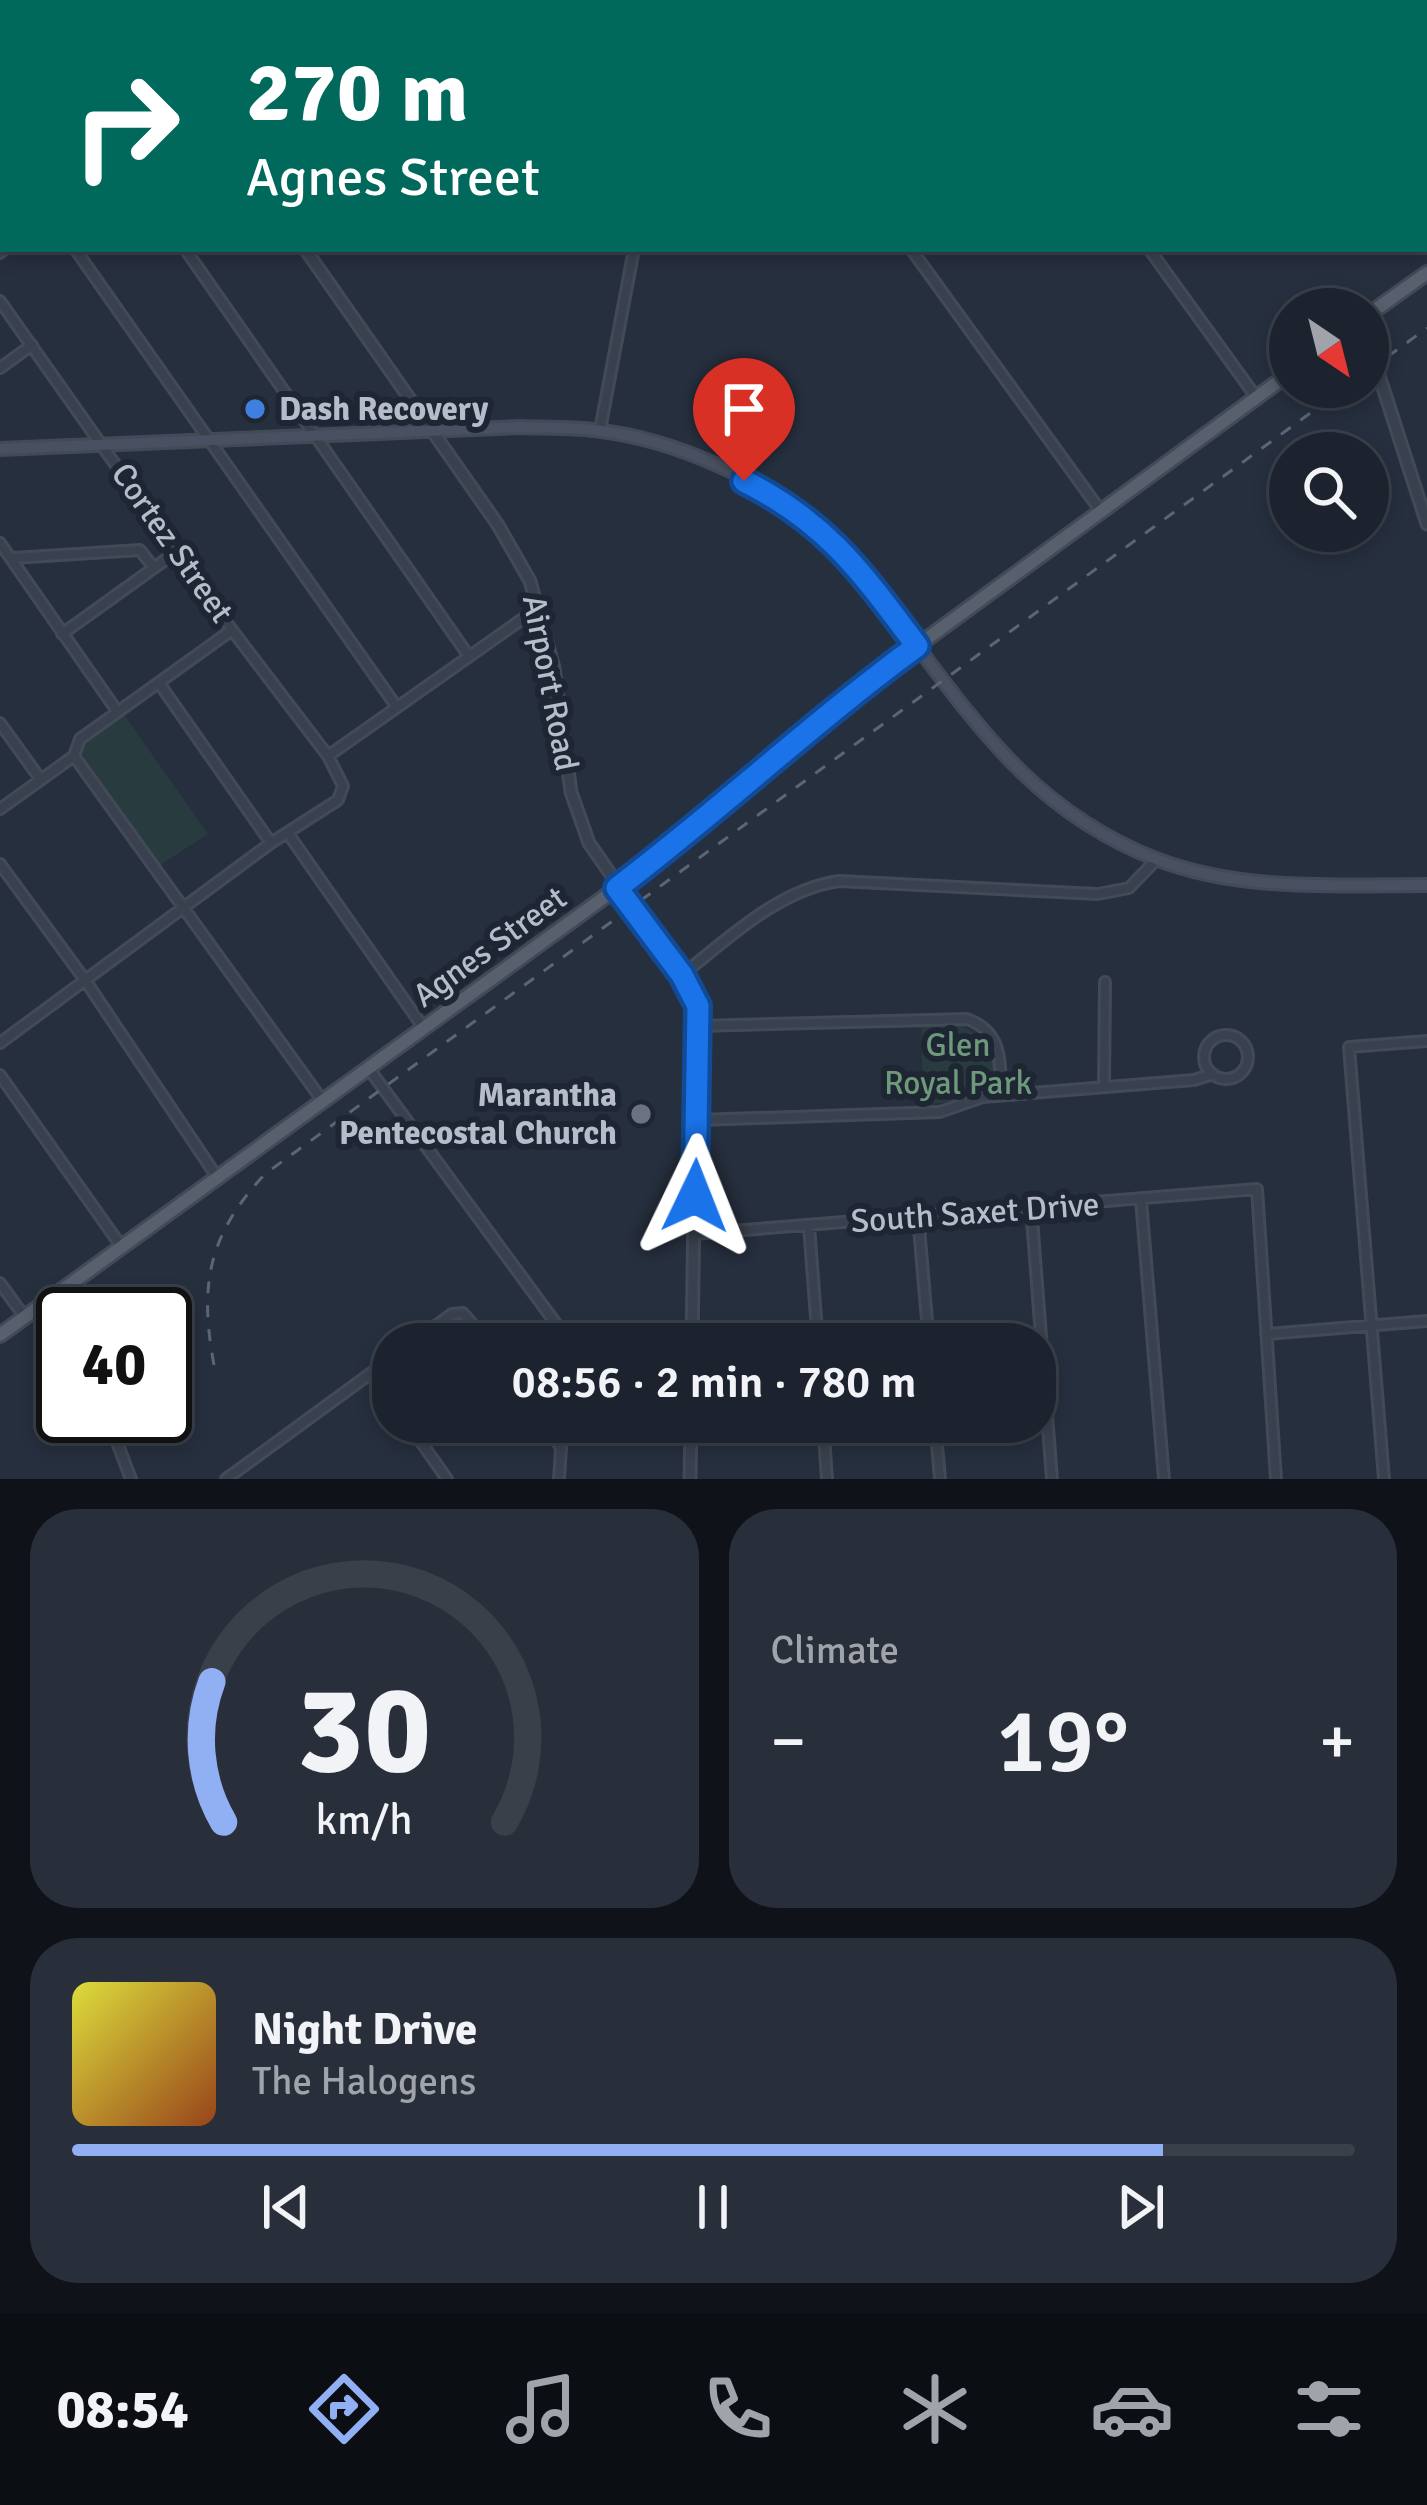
<!DOCTYPE html>
<html lang="en">
<head>
<meta charset="utf-8">
<style>
	:root { --surface:#1c232e; --page:#292f3a; --text:#f1f3f6; --muted:#a0a4aa; --line:#3a404a; --accent:#91b0f3 }
	body { margin:0; font-family:Signika,sans-serif; background:var(--page); color:var(--text); height:100vh; display:flex; flex-direction:column; font-size:45px; white-space:nowrap }
	* { box-sizing:border-box; margin:0 }
	p { font-size:39px; color:var(--muted) }
	.icon { flex:none; width:66px; height:66px; fill:none; stroke:currentColor; stroke-width:2; stroke-linecap:round; stroke-linejoin:round }
	.map { position:relative; height:1479px; overflow:hidden }
	.drawer { display:flex; flex-direction:column; gap:30px; padding:30px; background:#0f1319; flex:1 }
	.drawer>* { flex:none }
	.hud { position:absolute; left:0px; top:0px; width:1428px; height:252px; box-shadow:0 6px 18px #0003,0 0 0 3px var(--line); background:#00695c; color:#fff; overflow:hidden }
	.needle { width:78px; rotate:145deg }
	.tools { position:absolute; left:1269px; top:288px; display:grid; gap:24px }
	.tools a { display:grid; place-items:center; width:120px; height:120px; border-radius:50%; background:var(--surface); box-shadow:0 6px 18px #0003,0 0 0 3px var(--line); font-size:60px }
	.speed { position:absolute; left:36px; top:1287px; display:flex; gap:24px; font-size:60px; font-weight:700; text-align:center }
	.speed>* { display:grid; place-content:center; width:156px; height:156px; border-radius:50%; background:var(--surface); box-shadow:0 6px 18px #0003,0 0 0 3px var(--line); line-height:1 }
	.speed .limit { border:6px solid #111; border-radius:18px; background:#fff; color:#111 }
	.pin { position:absolute; display:grid; place-items:center; width:102px; height:102px; color:#fff; margin:-123px -51px; border-radius:50% 50% 50% 0; rotate:-45deg; box-shadow:0 0 12px #0007 }
	.pin .icon { rotate:45deg }
	.me { position:absolute; width:132px; margin:-66px; rotate:2deg; stroke-linejoin:round; filter:drop-shadow(0 0 9px #0008) }
	.turn { display:flex; align-items:center; gap:42px; height:252px; padding:0 48px; font-size:54px }
	.turn .icon { width:156px; height:156px; stroke-width:2.5 }
	.turn b { display:block; font-size:84px; line-height:102px }
	.big { font-size:90px; font-weight:600; line-height:1.1 }
	.drawer .card { flex:1; display:flex; flex-direction:column; justify-content:center; gap:18px; min-width:0; padding:0 42px; border-radius:48px; background:var(--page) }
	.drawer .dial { align-items:center; gap:0 }
	.dial svg { height:312px; overflow:visible; fill:none; stroke:var(--line); stroke-width:7; stroke-linecap:round; text-anchor:middle }
	.dial text { fill:var(--text); stroke:none }
	.song { display:flex; align-items:center; gap:36px }
	.cover { width:144px; height:144px; border-radius:18px; background:linear-gradient(135deg,hsl(60 70% 55%),hsl(20 70% 35%)) }
	.played { height:12px; border-radius:6px; background:linear-gradient(90deg,var(--accent) 85%,var(--line) 85%) }
	.keys { display:flex; justify-content:space-around; direction:ltr }
	.heat { display:flex; justify-content:space-between; align-items:center; font-size:66px; direction:ltr }
	.drawer .tiles { flex:1; display:grid; gap:30px; grid-template-columns:1fr 1fr }
	.card:last-child { grid-column:span 2 }
	.trip { position:absolute; left:372px; top:1323px; width:684px; height:120px; border-radius:48px; background:var(--surface); box-shadow:0 6px 18px #0003,0 0 0 3px var(--line); font-weight:600; line-height:120px; text-align:center }
	.tabs { display:flex; height:192px; justify-content:space-around; align-items:center; background:#0b0e12; color:var(--muted) }
	.tabs .icon { width:84px; height:84px }
	.tabs .active { color:var(--accent) }
	.tabs b { font-size:54px; color:var(--text) }
	.map>svg:first-child { display:block }
	.green { fill:#283b3f }
	.lines { fill:none; stroke-linecap:round; stroke-linejoin:round }
	.minor-casing { stroke:#434a57; stroke-width:14 }
	.tertiary-casing { stroke:#434a57; stroke-width:15 }
	.secondary-casing { stroke:#434a57; stroke-width:16 }
	.primary-casing { stroke:#434a57; stroke-width:18 }
	.minor { stroke:#3a414e; stroke-width:8 }
	.tertiary { stroke:#3a414e; stroke-width:9 }
	.secondary { stroke:#485061; stroke-width:10 }
	.primary { stroke:#58606e; stroke-width:12 }
	.rail { stroke:#5c6575; stroke-width:3; stroke-dasharray:12 12; stroke-linecap:butt }
	.route-casing { stroke:#114b97; stroke-width:30 }
	.route { stroke:#1a73e8; stroke-width:21 }
	.shop-dot { fill:#3f7fe0; stroke:#1f2633; stroke-width:4.5 }
	.worship-dot { fill:#6b7280; stroke:#1f2633; stroke-width:4.5 }
	.labels { text-anchor:middle; dominant-baseline:central; stroke-width:12; stroke-linejoin:round; paint-order:stroke }
	.poi-label { font-size:33px; font-weight:bold; fill:#b6bcc9; stroke:#1f2633; text-anchor:start }
	.street-label { font-size:33px; fill:#b6bcc9; stroke:#1f2633 }
	.park-label { font-size:33px; fill:#6e997b; stroke:#1f2633 }
</style>
</head>
<body>
<div class="map">
<svg width="1427" height="1479" viewBox="0 0 1427 1479">
	<rect width="100%" height="100%" fill="#262f3e"/>
	<path class="green" d="M123 713 208 834 160 865 80 752 85 739Z
		M957 1025C986 1032 1011 1068 980 1091 963 1103 943 1103 923 1104L921 1026Z"/>
	<g class="lines">
		<defs>
			<path id="minor" d="M731 0 733 3
				M971 0 973 3
				M19 3 23 0
				M926 3 930 0
				M0 16 3 14
				M0 134 3 132
				M75 249 396 706
				M185 249 468 655
				M911 249 1100 510
				M1149 249 1256 397
				M0 253 5 249
				M0 301 232 630 328 756 343 786 338 800 271 843 0 1043
				M0 368 32 345
				M600 430 634 249
				M0 543 117 711
				M13 558 140 550 154 568
				M62 634 179 550
				M159 683 271 843
				M0 723 41 780
				M74 756 322 1100
				M328 756 538 608
				M0 809 74 756 80 739 232 630
				M289 835 423 1027
				M0 864 85 980 217 1177
				M682 975C729 938 778 890 839 881L1098 894 1129 888 1157 859
				M697 1026 967 1019C1003 1032 1000 1062 1001 1095
				M1204 1057a22 22 0 1 1 44 0a22 22 0 1 1-44 0Z
				M369 1069 571 1344
				M0 1075 121 1246
				M1104 1087 1105 982
				M698 1120 940 1112 983 1097 1194 1080 1213 1074
				M1141 1200 1164 1479
				M1031 1206 1052 1479
				M918 1216 929 1344
				M809 1226 818 1344
				M694 1234 1257 1189 1276 1479
				M0 1283 24 1316
				M52 1297 65 1314
				M1266 1334 1427 1321
				M411 1344 452 1314 463 1313 490 1344
				M372 1373 393 1403
				M107 1416 131 1479
				M407 1422 447 1479
				M546 1422 561 1448 559 1479
				M823 1422 827 1479
				M935 1422 940 1479
				M226 1479 393 1357
				M1384 1479 1349 1047 1427 1041"/>
			<path id="tertiary" d="M128 0 130 3
				M305 249 498 525 530 581 554 668 571 792 589 843 694 994 697 1007 692 1344
				M1368 341 1427 524
				M690 1479 691 1422"/>
			<path id="secondary" d="M0 449 520 427C547 428 576 427 602 431 677 441 758 478 817 525 847 549 871 585 894 615 972 718 1029 809 1156 859 1241 892 1338 885 1427 885"/>
			<path id="primary" d="M1368 315 1427 273
				M0 1335 617 888 679 841 842 701 1290 373"/>
		</defs>
		<use href="#minor" class="minor-casing"/>
		<use href="#tertiary" class="tertiary-casing"/>
		<use href="#secondary" class="secondary-casing"/>
		<use href="#primary" class="primary-casing"/>
		<use href="#minor" class="minor"/>
		<use href="#tertiary" class="tertiary"/>
		<use href="#secondary" class="secondary"/>
		<use href="#primary" class="primary"/>
		<path class="rail" d="M1368 371 1427 328
			M214 1365C199 1285 208 1235 265 1174L1346 387"/>
	</g>
	<g class="lines">
		<defs>
			<path id="route" d="M695 1196 698 1006 682 975 617 888C720 810 813 722 917 646 862 573 828 523 744 481"/>
		</defs>
		<use href="#route" class="route-casing"/>
		<use href="#route" class="route"/>
	</g>
	<circle class="shop-dot" cx="255" cy="409" r="12"/>
	<circle class="worship-dot" cx="641" cy="1114" r="12"/>
	<g class="labels">
		<g class="poi-label">
			<text x="279" y="409">Dash Recovery</text>
			<text x="617" y="1095" text-anchor="end">Marantha<tspan x="617" dy="38">Pentecostal Church</tspan></text>
		</g>
		<g class="street-label">
			<text transform="translate(172 543) rotate(55)">Cortez Street</text>
			<text transform="translate(550 683) rotate(79)">Airport Road</text>
			<text transform="translate(490 947) rotate(-36)">Agnes Street</text>
			<text transform="translate(975 1213) rotate(-4)">South Saxet Drive</text>
		</g>
		<g class="park-label">
			<text x="958" y="1045">Glen<tspan x="958" dy="38">Royal Park</tspan></text>
		</g>
	</g>
</svg>
<div class="tools">
<a><svg class="needle" viewBox="-14 -14 28 28"><path d="M0-13l5 13h-10z" fill="#e53935"/><path d="M0 13l5-13h-10z" fill="#a0a4aa"/></svg></a>
<a><svg class="icon" aria-label="search" viewBox="0 0 24 24"><circle cx="10" cy="10" r="6"/><path d="M15 15l6 6"/></svg></a>
</div>
<div class="speed"><div class="limit">40</div></div>
<div class="pin" style="left:744px;top:481px;background:#d93025"><svg class="icon" aria-label="arrive" viewBox="0 0 24 24"><path d="M6 21V4h12l-3 4 3 4H6"/></svg></div>
<svg class="me" style="left:695px;top:1196px" viewBox="-20 -20 40 40"><path d="M0-17L14 15 0 8-14 15z" fill="#1a73e8" stroke="#fff" stroke-width="4"/></svg>
<div class="trip">08:56 · 2 min · 780 m</div>
<div class="hud">
<div class="turn"><svg class="icon" aria-label="right" viewBox="0 0 24 24"><path d="M7 20v-9h11M14 6l5 5-5 5"/></svg><div><b>270 m</b>Agnes Street</div></div>
</div>
</div>
<section class="drawer">
<div class="tiles">
<div class="card dial"><svg viewBox="0 0 100 80">
<path d="M14 69A42 42 0 1 1 86 69"/>
<path d="M14 69A42 42 0 0 1 11 33" stroke="#91b0f3"/>
<text x="50" y="56" font-size="32" font-weight="700">30</text>
<text x="50" y="72" font-size="11">km/h</text>
</svg></div>
<div class="card"><p>Climate</p>
<div class="heat"><a>−</a><b class="big">19°</b><a>+</a></div>
</div>
<div class="card">
<div class="song"><i class="cover"></i><div><b>Night Drive</b><p>The Halogens</p></div></div>
<div class="played"></div>
<div class="keys"><svg class="icon" aria-label="previous" viewBox="0 0 24 24"><path d="M18 5L8 12l10 7zM5 5v14"/></svg><svg class="icon" aria-label="pause" viewBox="0 0 24 24"><path d="M8 5v14M16 5v14"/></svg><svg class="icon" aria-label="next" viewBox="0 0 24 24"><path d="M6 5l10 7-10 7zM19 5v14"/></svg></div>
</div>
</div>
</section>
<nav class="tabs">
<b>08:54</b>
<svg class="icon active" aria-label="directions" viewBox="0 0 24 24"><path d="M12 3l9 9-9 9-9-9zM9 14v-3h6M13 9l2 2-2 2"/></svg>
<svg class="icon" aria-label="music" viewBox="0 0 24 24"><path d="M9 18V5l10-2v13"/><circle cx="6" cy="18" r="3"/><circle cx="16" cy="16" r="3"/></svg>
<svg class="icon" aria-label="phone" viewBox="0 0 24 24"><path d="M5 4h4l2 5-3 2q2 4 5 5l2-3 5 2v4C11 20 4 13 5 4z"/></svg>
<svg class="icon" aria-label="climate" viewBox="0 0 24 24"><path d="M12 3v18M4 7l16 10M4 17L20 7"/></svg>
<svg class="icon" aria-label="car" viewBox="0 0 24 24"><path d="M5 17H2v-5l4-1 3-4h7l3 4 3 1v5h-3M9 17h6M6 11h13"/><circle cx="7" cy="17" r="2"/><circle cx="17" cy="17" r="2"/></svg>
<svg class="icon" aria-label="filters" viewBox="0 0 24 24"><path d="M4 7h16M4 17h16"/><circle cx="9" cy="7" r="2"/><circle cx="15" cy="17" r="2"/></svg>
</nav>
</body>
</html>
